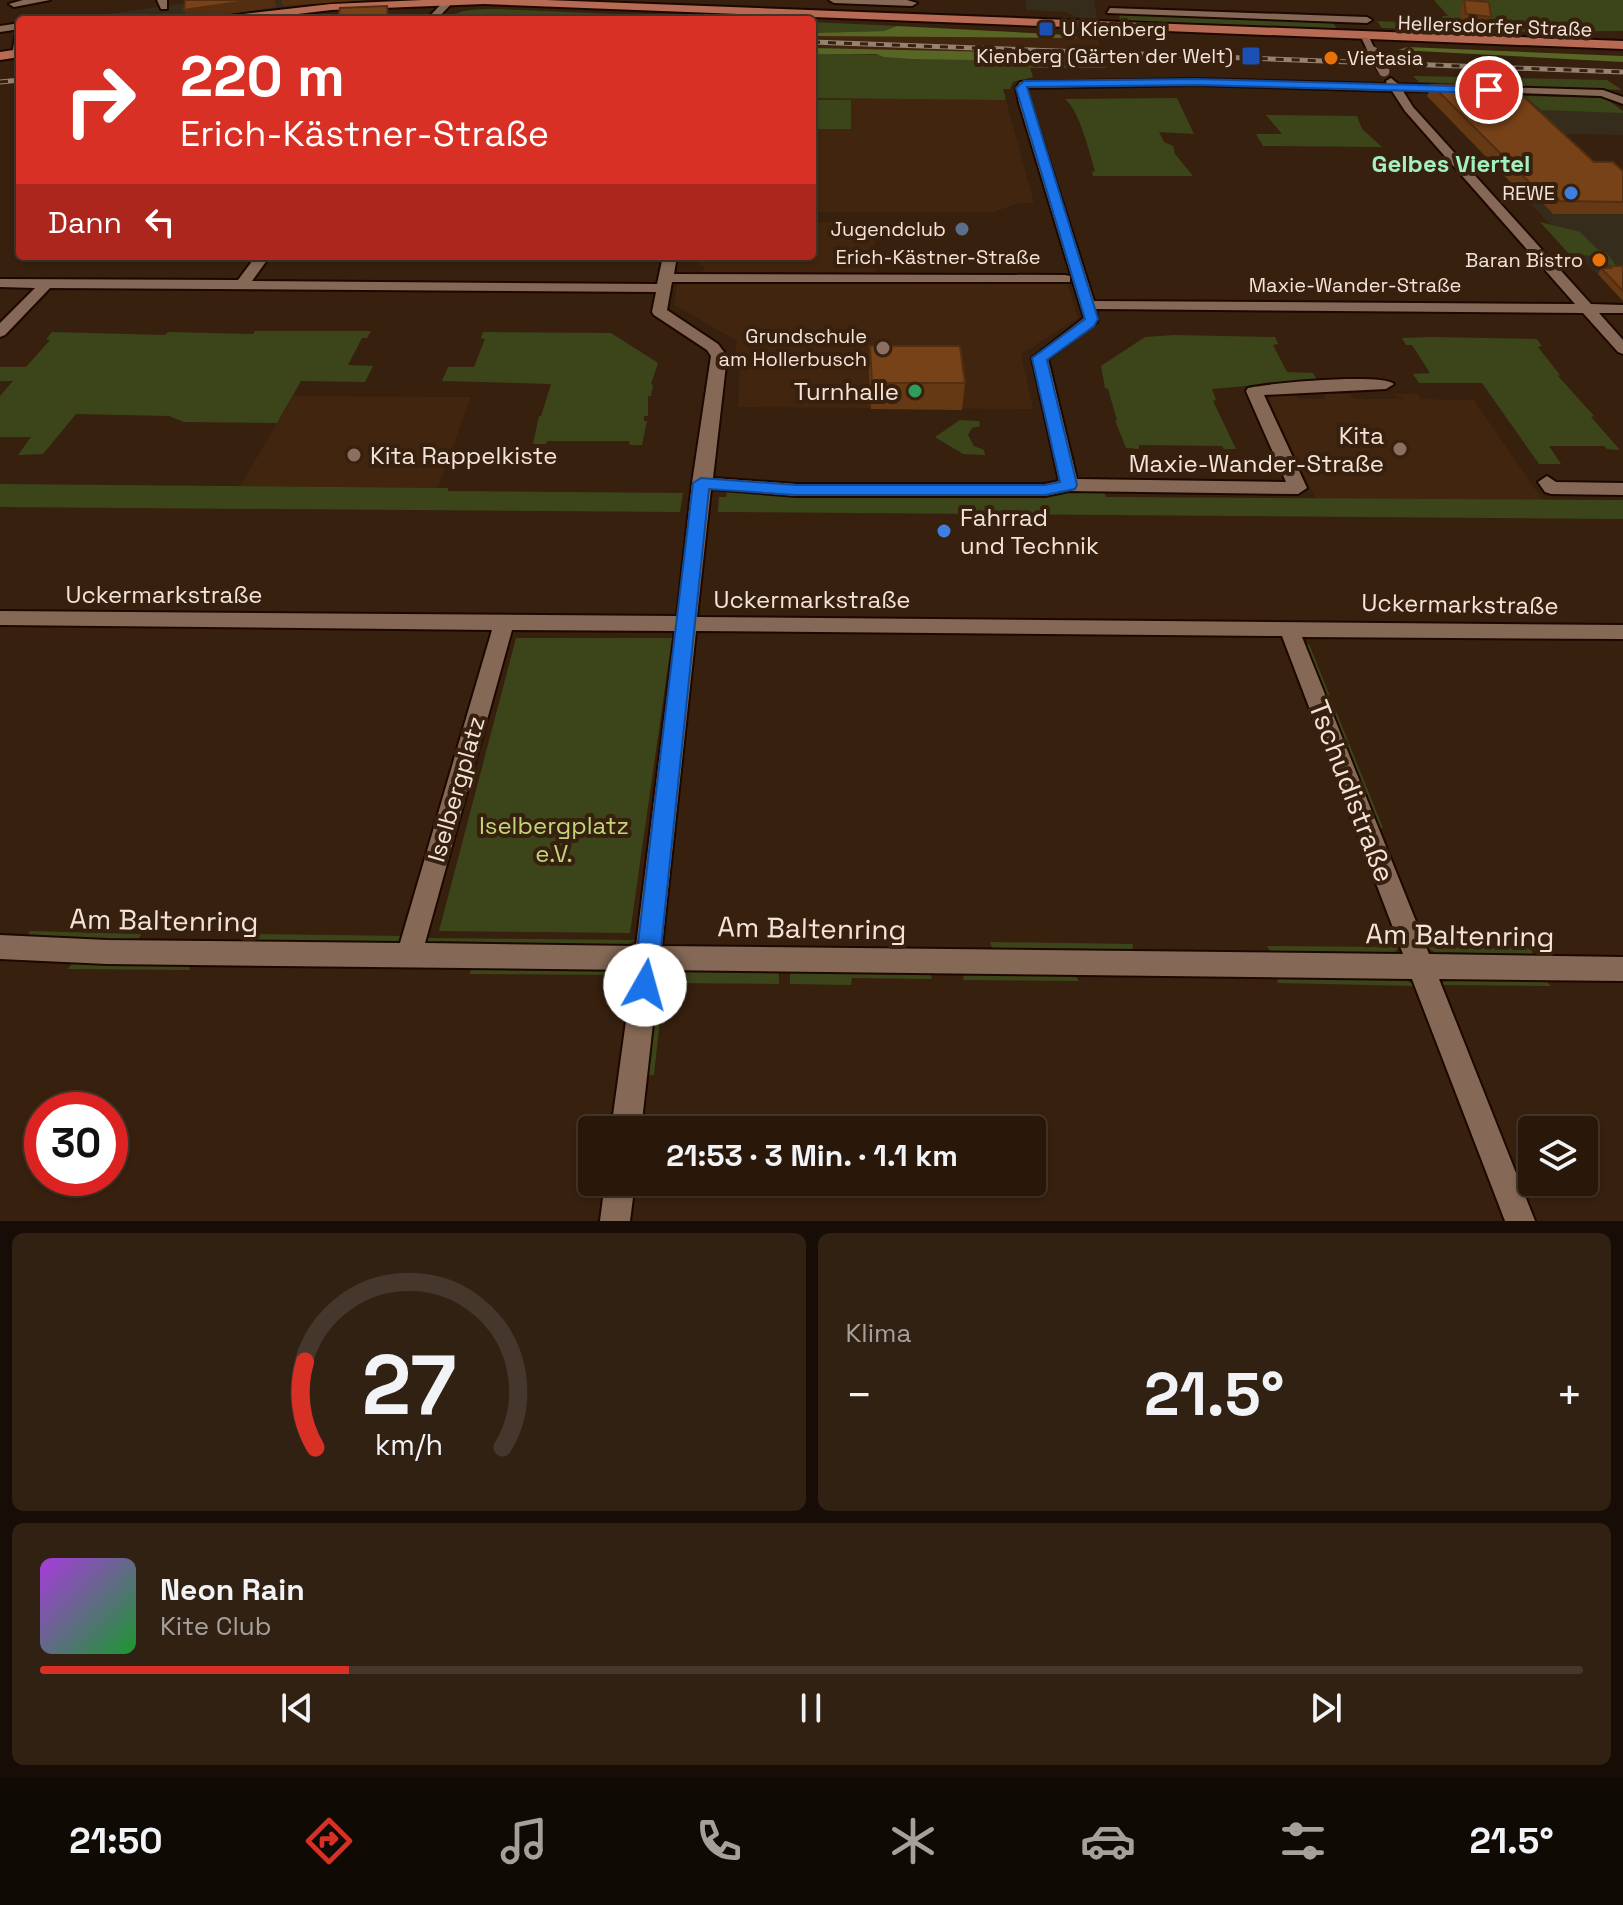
<!DOCTYPE html>
<html lang="de">
<head>
<meta charset="utf-8">
<style>
	:root { --surface:#29180a; --page:#312113; --text:#f1f3f6; --muted:#a5a09c; --line:#45372b; --accent:#d93025 }
	body { margin:0; font-family:"Space Grotesk",sans-serif; background:var(--page); color:var(--text); height:100vh; display:flex; flex-direction:column; font-size:30px; white-space:nowrap }
	* { box-sizing:border-box; margin:0 }
	p { font-size:26px; color:var(--muted) }
	.icon { flex:none; width:44px; height:44px; fill:none; stroke:currentColor; stroke-width:2; stroke-linecap:round; stroke-linejoin:round }
	.map { position:relative; height:1221px; overflow:hidden }
	.side { display:flex; flex-direction:column; gap:12px; padding:12px; background:#170d06; flex:1 }
	.side>* { flex:none }
	.top-card { position:absolute; left:16px; top:16px; width:800px; height:244px; border-radius:8px; box-shadow:0 2px 6px #0004,0 0 0 2px var(--line); background:#d93025; color:#fff; overflow:hidden }
	.controls { position:absolute; left:1518px; top:1116px; display:grid; gap:16px }
	.controls a { display:grid; place-items:center; width:80px; height:80px; border-radius:8px; background:var(--surface); box-shadow:0 2px 6px #0004,0 0 0 2px var(--line); font-size:40px }
	.speed { position:absolute; left:24px; top:1092px; display:flex; gap:16px; font-size:40px; font-weight:700; text-align:center }
	.speed>* { display:grid; place-content:center; width:104px; height:104px; border-radius:50%; background:var(--surface); box-shadow:0 2px 6px #0004,0 0 0 2px var(--line); line-height:1 }
	.speed .limit { border:12px solid #d22; background:#fff; color:#111 }
	.pin { position:absolute; display:grid; place-items:center; width:68px; height:68px; color:#fff; margin:-34px; border:4px solid #fff; border-radius:50%; box-shadow:0 2px 8px #0007 }
	.me { position:absolute; width:88px; margin:-44px; rotate:7deg; stroke-linejoin:round; filter:drop-shadow(0 0 6px #0008) }
	.turn { display:flex; align-items:center; gap:28px; height:168px; padding:0 32px; font-size:36px }
	.turn .icon { width:104px; height:104px; stroke-width:2.5 }
	.turn b { display:block; font-size:56px; line-height:68px }
	.then { display:flex; align-items:center; height:76px; padding:0 32px; background:#0003; gap:16px; font-size:30px }
	.big { font-size:60px; font-weight:700; line-height:1.1 }
	.side .tile { flex:1; display:flex; flex-direction:column; justify-content:center; gap:12px; min-width:0; padding:0 28px; border-radius:12px; background:var(--page) }
	.side .dial { align-items:center; gap:0 }
	.dial svg { height:208px; overflow:visible; fill:none; stroke:var(--line); stroke-width:7; stroke-linecap:round; text-anchor:middle }
	.dial text { fill:var(--text); stroke:none }
	.song { display:flex; align-items:center; gap:24px }
	.cover { width:96px; height:96px; border-radius:12px; background:linear-gradient(135deg,hsl(280 70% 55%),hsl(130 70% 35%)) }
	.played { height:8px; border-radius:4px; background:linear-gradient(90deg,var(--accent) 20%,var(--line) 20%) }
	.keys { display:flex; justify-content:space-around; direction:ltr }
	.heat { display:flex; justify-content:space-between; align-items:center; font-size:44px; direction:ltr }
	.side .tiles { flex:1; display:grid; gap:12px; grid-template-columns:1fr 1fr }
	.tile:last-child { grid-column:span 2 }
	.trip { position:absolute; left:578px; top:1116px; width:468px; height:80px; border-radius:8px; background:var(--surface); box-shadow:0 2px 6px #0004,0 0 0 2px var(--line); font-weight:700; line-height:80px; text-align:center }
	.dock { display:flex; height:128px; justify-content:space-around; align-items:center; background:#100a04; color:var(--muted) }
	.dock .icon { width:56px; height:56px }
	.dock .active { color:var(--accent) }
	.dock b { font-size:36px; color:var(--text) }
	.map>svg:first-child { display:block }
	.commercial { fill:#352c1c }
	.built { fill:#41250e }
	.green { fill:#3c451a }
	.forest { fill:#586625 }
	.lines { fill:none; stroke-linecap:round; stroke-linejoin:round }
	.minor-casing { stroke:#1d0800; stroke-width:4 }
	.major-casing { stroke:#1d0800; stroke-width:4 }
	.minor { fill:#856956; fill-rule:evenodd }
	.major { fill:#b76b55; fill-rule:evenodd }
	.rail-casing { stroke:#958273; stroke-width:5 }
	.rail { stroke:#37200e; stroke-width:3; stroke-dasharray:8; stroke-linecap:butt }
	.minor-bridge-casing { stroke:#1d0800; stroke-width:13; stroke-linecap:butt }
	.minor-bridge { stroke:#856956; stroke-width:11 }
	.wall { fill:#663915 }
	.shaded-wall { fill:#532e11 }
	.building { fill:#774218; stroke:#532e11; stroke-width:2 }
	.route { fill:#1a73e8; stroke:#114b97; stroke-width:2 }
	.transit-dot { fill:#1a4fb4; stroke:#37200e; stroke-width:3 }
	.food-dot { fill:#e8710a; stroke:#37200e; stroke-width:3 }
	.shop-dot { fill:#3f7fe0; stroke:#37200e; stroke-width:3 }
	.service-dot { fill:#5c6f8a; stroke:#37200e; stroke-width:3 }
	.education-dot { fill:#8d6e63; stroke:#37200e; stroke-width:3 }
	.leisure-dot { fill:#2e9e5b; stroke:#37200e; stroke-width:3 }
	.labels { text-anchor:middle; dominant-baseline:central; stroke-width:8; stroke-linejoin:round; paint-order:stroke }
	.far-street-label { font-size:20px; fill:#f3e3d8; stroke:#37200e }
	.far-poi-label { font-size:20px; fill:#f3e3d8; stroke:#37200e; text-anchor:end }
	.far-quarter-label { font-size:24px; font-weight:bold; fill:#a2efc0; stroke:#37200e }
	.poi-label { font-size:24px; fill:#f3e3d8; stroke:#37200e; text-anchor:end }
	.street-label { font-size:24px; fill:#f3e3d8; stroke:#37200e }
	.park-label { font-size:24px; fill:#c0d679; stroke:#37200e }
	.near-street-label { font-size:28px; fill:#f3e3d8; stroke:#37200e }
</style>
</head>
<body>
<div class="map">
<svg width="1623" height="1221" viewBox="0 0 1623 1221">
	<rect width="100%" height="100%" fill="#37200e"/>
	<path class="commercial" d="M209 0H392L314 5 189 20H64Z
		M1026 0H1094L1097 19 1075 17 1067 12 1026 10Z
		M1426 94 1605 98 1623 111V135L1562 134 1623 186V301Z"/>
	<path class="built" d="M812 32 1098 37 1102 61 812 53Z
		M812 98 1006 100 1034 203H1019L994 212H812Z
		M812 222 873 223 876 273 703 272 704 266 698 265 700 256H812Z
		M935 281H981L990 285 999 281H1067L1078 318 1021 354 1033 409 738 407 740 359 735 358 737 341 674 305 677 284H932Z
		M1294 393 1299 399H1326L1324 394H1351L1354 399H1405L1391 394H1417L1420 399 1474 400 1543 501 1316 500 1269 400 1273 394Z
		M293 396 471 397 438 488 240 486Z"/>
	<path class="green" d="M1434 0H1623V31L1504 32 1382 28 1377 21 1447 24 1442 16H1448Z
		M498 9 761 20H447C458 7 482 10 498 9Z
		M1128 14 1310 19 1312 23 1332 21 1338 30 1120 21 1119 15Z
		M812 22 897 26 884 31 812 33Z
		M812 53 1103 61 1106 68H1030L1033 77 1013 82 1010 89H1003L1006 100 812 98Z
		M1413 76 1607 80 1622 90 1419 82Z
		M1525 96 1605 98 1623 111V113L1541 110Z
		M1177 98 1194 134 1159 132 1164 142 1173 146 1175 154 1193 176H1093L1092 172 1095 171C1089 152 1080 111 1065 99Z
		M812 100H851V129H812Z
		M1266 115 1357 116 1362 129 1382 147 1263 146 1256 134H1282Z
		M1540 222 1580 232 1597 249 1607 253 1617 267H1611C1599 254 1588 255 1570 255Z
		M255 331H371L367 338H362L348 365 373 366 365 382 301 381 277 423 184 422 169 416 76 414 43 454 18 455 31 437H0V396L13 381H0V367H26L50 340 46 339 52 332 165 335 168 332 253 334Z
		M483 332 611 333 658 363 651 384 653 385 651 396H648V416H644V421H647L642 445H630L629 441H547L546 444H533L539 416H541L551 384 442 381 448 367H474L485 339 481 338Z
		M1174 335 1275 337 1278 344 1273 345 1287 372 1313 373 1317 380 1212 389 1216 400 1213 401 1236 449H1224L1222 446 1139 445V449L1126 448 1115 420H1117L1108 389 1105 388 1101 366 1145 337Z
		M1432 337 1537 339 1542 346 1538 347 1560 375 1558 376 1594 416 1591 417 1620 450 1607 449 1604 446H1549L1561 464H1539L1482 383H1419L1413 374 1430 373 1412 345H1406L1402 338Z
		M960 420 979 421 980 426 972 428 968 435 974 446 984 450 985 455 963 454 935 437Z
		M0 484 448 488V491L683 493 680 512 0 507Z
		M1103 489 1106 497 1623 500V519L718 512 719 497H726L727 491 954 495Z
		M516 638H672L630 933 439 931Z
		M1309 644 1383 828H1373L1303 647Z
		M30 931 141 934 137 943 26 940Z
		M247 934 408 936 398 944H244Z
		M422 938 636 940 625 947 429 944Z
		M990 942 1133 944 1132 953 993 951Z
		M1267 946 1399 947 1392 956 1273 955Z
		M1426 947 1531 948 1534 958 1438 954Z
		M74 961 187 962 190 970 68 969Z
		M474 965 624 970 631 975 469 974Z
		M775 967 779 972V984L664 983 654 1075H643L657 979 670 969Z
		M795 968 929 969 932 979 852 978 851 985 790 984V974Z
		M965 970H1071L1079 981 963 980Z
		M1280 974 1404 978 1415 986 1278 983 1277 978Z
		M1543 977 1551 986 1441 985 1446 979Z"/>
	<path class="forest" d="M897 26 1069 35 1078 38 812 36V33L884 31Z
		M1407 47 1623 56V62L1398 50Z
		M812 48 1036 53 1095 62 914 59 884 57 876 54H812Z"/>
	<g class="lines">
		<defs>
			<path id="minor" d="M23 0H50L14 7 9 4Z
				M157 0H167V9H161Z
				M445 0H455L436 20H426Z
				M829 0H907L917 3 912 6 834 3Z
				M1110 8 1367 17 1372 20 1367 23 1107 13Z
				M20 23V29L0 32V26Z
				M20 34V55H12L15 37Z
				M1362 39H1370L1377 54H1369Z
				M1391 78 1398 84 1461 87 1462 89 1457 92 1403 91 1413 107 1591 304 1623 305V313H1599L1623 340V354L1618 352 1583 313 1096 309 1097 322 1048 359 1077 479 1286 482 1246 391 1248 388C1269 383 1382 373 1394 384L1386 389 1264 395 1307 488 1298 494 1069 491 1045 496H796L711 489 697 617 1623 625V639L1302 637 1429 954 1623 957V981L1439 979 1535 1221H1505L1412 979 659 970 641 1130H611L633 970 107 964 0 959V935L107 940 400 943 492 630 0 625V611L677 616 692 483 711 356 707 350 654 315 652 312 656 292 50 288 5 335 0 337V323L35 288 0 287V279L238 280 256 256H270L252 281 657 284 663 256H677L674 274 1065 275 1070 276V282H672L667 310 718 344 727 356 713 478 796 484H1045L1059 481 1032 358 1084 318 1019 103 1016 88 1020 82 1196 79 1387 84 1386 81ZM1196 85 1392 91 1405 111 1575 304 1094 301 1026 88ZM512 630 675 631 636 946 425 943ZM696 631 1282 636 1403 954 662 946Z
				M1493 87 1603 90 1623 97V104L1601 96 1489 92V88Z
				M1547 476 1556 482 1623 483V495L1551 494 1545 492 1538 482Z
				M605 1182H635L630 1221H600Z"/>
			<path id="major" d="M423 0H546L1623 41V49L484 4 331 10 247 20H211L217 17 331 4Z
				M20 49V57L0 60V52Z"/>
		</defs>
		<use href="#minor" class="minor-casing"/>
		<use href="#major" class="major-casing"/>
		<use href="#minor" class="minor"/>
		<use href="#major" class="major"/>
		<defs>
			<path id="rail" d="M812 42 1623 72
				M0 82 20 80"/>
		</defs>
		<use href="#rail" class="rail-casing"/>
		<use href="#rail" class="rail"/>
		<defs>
			<path id="minor-bridge" d="M1373 52 1384 71"/>
		</defs>
		<use href="#minor-bridge" class="minor-bridge-casing"/>
		<use href="#minor-bridge" class="minor-bridge"/>
	</g>
	<path class="wall" d="M1464 0 1491 17 1487 27 1462 24 1460 10Z
		M1432 85 1594 162 1623 171V214H1553L1537 197H1525L1427 96Z
		M1609 266H1623V301L1598 274 1601 268H1607Z
		M870 346 965 383 962 410 871 409 869 372Z"/>
	<path class="shaded-wall" d="M253 0H275L276 7 189 20H188L184 10Z
		M281 0H368L283 6Z"/>
	<path class="building" d="M185 0H253L184 10Z
		M1464 0 1489 2 1491 17 1466 14Z
		M387 6 388 20H337L340 8Z
		M1432 85H1511L1594 162H1613L1623 171V202L1560 201 1543 184H1531Z
		M1609 266H1623V291L1601 268H1611Z
		M870 346H960L965 383H872Z"/>
	<path class="route" d="M1196 79 1489 87 1494 90 1489 93 1196 85 1027 87 1098 319 1094 326 1047 360 1077 485 1075 489 1045 495H796L709 489 657 985 653 993 645 997 636 993 633 985 693 483 701 478 796 485H1045L1060 482 1032 358 1085 319 1016 88 1024 81Z"/>
	<g class="transit-dot">
		<rect x="1038" y="21" width="16" height="16" rx="4"/>
		<rect x="1241" y="46" width="20" height="20" rx="4"/>
	</g>
	<g class="food-dot">
		<circle cx="1331" cy="58" r="8"/>
		<circle cx="1599" cy="260" r="8"/>
	</g>
	<g class="shop-dot">
		<circle cx="1571" cy="193" r="8"/>
		<circle cx="944" cy="531" r="8"/>
	</g>
	<circle class="service-dot" cx="962" cy="229" r="8"/>
	<g class="education-dot">
		<circle cx="883" cy="348" r="8"/>
		<circle cx="1400" cy="449" r="8"/>
		<circle cx="354" cy="455" r="8"/>
	</g>
	<circle class="leisure-dot" cx="915" cy="391" r="8"/>
	<g class="labels">
		<g class="far-street-label">
			<text transform="translate(1495 26) rotate(2)">Hellersdorfer Straße</text>
			<text x="938" y="257">Erich-Kästner-Straße</text>
			<text x="1355" y="285">Maxie-Wander-Straße</text>
		</g>
		<g class="far-poi-label">
			<text x="1062" y="29" text-anchor="start">U Kienberg</text>
			<text x="1233" y="56">Kienberg (Gärten der Welt)</text>
			<text x="1347" y="58" text-anchor="start">Vietasia</text>
			<text x="1555" y="193">REWE</text>
			<text x="946" y="229">Jugendclub</text>
			<text x="1583" y="260">Baran Bistro</text>
			<text x="867" y="336">Grundschule<tspan x="867" dy="23">am Hollerbusch</tspan></text>
		</g>
		<g class="far-quarter-label">
			<text x="1451" y="163">Gelbes Viertel</text>
		</g>
		<g class="poi-label">
			<text x="899" y="391">Turnhalle</text>
			<text x="1384" y="435">Kita<tspan x="1384" dy="28">Maxie-Wander-Straße</tspan></text>
			<text x="370" y="455" text-anchor="start">Kita Rappelkiste</text>
			<text x="960" y="517" text-anchor="start">Fahrrad<tspan x="960" dy="28">und Technik</tspan></text>
		</g>
		<g class="street-label">
			<text x="164" y="594">Uckermarkstraße</text>
			<text x="812" y="599">Uckermarkstraße</text>
			<text transform="translate(1460 604) rotate(1)">Uckermarkstraße</text>
			<text transform="translate(456 789) rotate(-74)">Iselbergplatz</text>
		</g>
		<g class="park-label">
			<text x="554" y="825">Iselbergplatz<tspan x="554" dy="28">e.V.</tspan></text>
		</g>
		<g class="near-street-label">
			<text transform="translate(1352 791) rotate(69)">Tschudistraße</text>
			<text transform="translate(164 920) rotate(1)">Am Baltenring</text>
			<text transform="translate(812 928) rotate(1)">Am Baltenring</text>
			<text transform="translate(1460 935) rotate(1)">Am Baltenring</text>
		</g>
	</g>
</svg>
<div class="controls">
<a><svg class="icon" aria-label="layers" viewBox="0 0 24 24"><path d="M12 4l9 5-9 5-9-5zM3 14l9 5 9-5"/></svg></a>
</div>
<div class="speed"><div class="limit">30</div></div>
<div class="pin" style="left:1489px;top:90px;background:#d93025"><svg class="icon" aria-label="arrive" viewBox="0 0 24 24"><path d="M6 21V4h12l-3 4 3 4H6"/></svg></div>
<svg class="me" style="left:645px;top:985px" viewBox="-20 -20 40 40"><circle r="19" fill="#fff"/><path d="M0-13L10 11 0 6-10 11z" fill="#1a73e8"/></svg>
<div class="trip">21:53 · 3 Min. · 1.1 km</div>
<div class="top-card">
<div class="turn"><svg class="icon" aria-label="right" viewBox="0 0 24 24"><path d="M7 20v-9h11M14 6l5 5-5 5"/></svg><div><b>220 m</b>Erich-Kästner-Straße</div></div>
<div class="then">Dann<svg class="icon" aria-label="left" viewBox="0 0 24 24"><path d="M17 20v-9H6M10 6l-5 5 5 5"/></svg></div>
</div>
</div>
<section class="side">
<div class="tiles">
<div class="tile dial"><svg viewBox="0 0 100 80">
<path d="M14 69A42 42 0 1 1 86 69"/>
<path d="M14 69A42 42 0 0 1 10 36" stroke="#d93025"/>
<text x="50" y="56" font-size="32" font-weight="700">27</text>
<text x="50" y="72" font-size="11">km/h</text>
</svg></div>
<div class="tile"><p>Klima</p>
<div class="heat"><a>−</a><b class="big">21.5°</b><a>+</a></div>
</div>
<div class="tile">
<div class="song"><i class="cover"></i><div><b>Neon Rain</b><p>Kite Club</p></div></div>
<div class="played"></div>
<div class="keys"><svg class="icon" aria-label="previous" viewBox="0 0 24 24"><path d="M18 5L8 12l10 7zM5 5v14"/></svg><svg class="icon" aria-label="pause" viewBox="0 0 24 24"><path d="M8 5v14M16 5v14"/></svg><svg class="icon" aria-label="next" viewBox="0 0 24 24"><path d="M6 5l10 7-10 7zM19 5v14"/></svg></div>
</div>
</div>
</section>
<nav class="dock">
<b>21:50</b>
<svg class="icon active" aria-label="directions" viewBox="0 0 24 24"><path d="M12 3l9 9-9 9-9-9zM9 14v-3h6M13 9l2 2-2 2"/></svg>
<svg class="icon" aria-label="music" viewBox="0 0 24 24"><path d="M9 18V5l10-2v13"/><circle cx="6" cy="18" r="3"/><circle cx="16" cy="16" r="3"/></svg>
<svg class="icon" aria-label="phone" viewBox="0 0 24 24"><path d="M5 4h4l2 5-3 2q2 4 5 5l2-3 5 2v4C11 20 4 13 5 4z"/></svg>
<svg class="icon" aria-label="climate" viewBox="0 0 24 24"><path d="M12 3v18M4 7l16 10M4 17L20 7"/></svg>
<svg class="icon" aria-label="car" viewBox="0 0 24 24"><path d="M5 17H2v-5l4-1 3-4h7l3 4 3 1v5h-3M9 17h6M6 11h13"/><circle cx="7" cy="17" r="2"/><circle cx="17" cy="17" r="2"/></svg>
<svg class="icon" aria-label="filters" viewBox="0 0 24 24"><path d="M4 7h16M4 17h16"/><circle cx="9" cy="7" r="2"/><circle cx="15" cy="17" r="2"/></svg>
<b>21.5°</b>
</nav>
</body>
</html>
